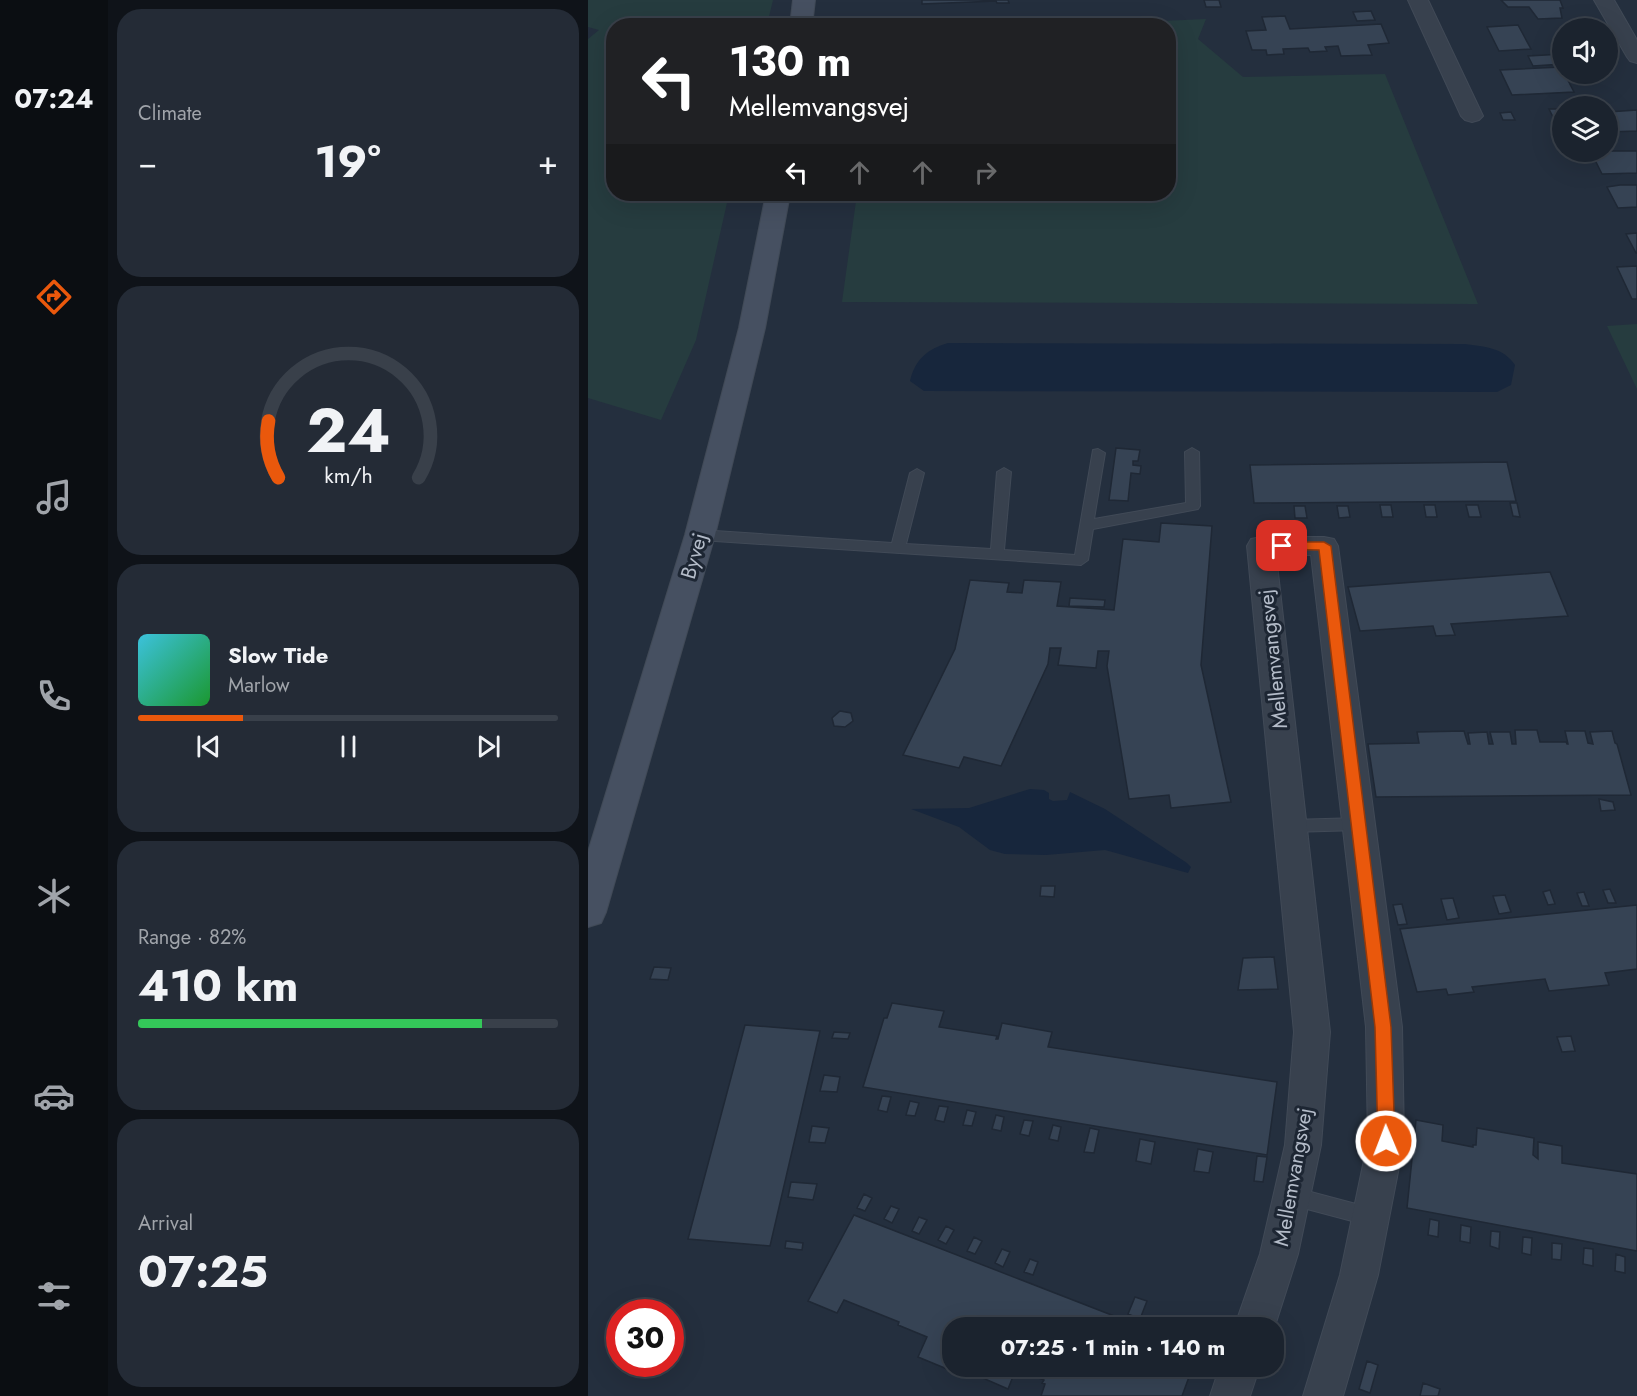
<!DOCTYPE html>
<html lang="en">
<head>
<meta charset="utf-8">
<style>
	:root { --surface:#1b232e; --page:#242b36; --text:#f1f3f6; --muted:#a0a4aa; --line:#39404a; --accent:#ea580c }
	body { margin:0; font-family:Jost,sans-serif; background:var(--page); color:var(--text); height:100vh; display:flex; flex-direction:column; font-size:22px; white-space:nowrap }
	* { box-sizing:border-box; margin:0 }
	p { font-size:20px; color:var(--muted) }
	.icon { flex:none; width:33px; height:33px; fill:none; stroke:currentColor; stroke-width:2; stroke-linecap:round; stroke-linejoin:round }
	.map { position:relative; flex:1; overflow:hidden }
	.side { display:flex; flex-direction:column; gap:9px; padding:9px; background:#0f1319; width:480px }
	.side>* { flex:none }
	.hud { position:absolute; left:18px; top:18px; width:570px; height:183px; border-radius:24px; box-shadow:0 6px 24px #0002,0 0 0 2px var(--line); background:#202124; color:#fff; overflow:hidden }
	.tools { position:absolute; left:964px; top:18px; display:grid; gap:12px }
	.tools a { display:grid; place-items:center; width:66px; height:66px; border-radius:50%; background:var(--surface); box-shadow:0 6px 24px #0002,0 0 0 2px var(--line); font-size:30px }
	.speed { position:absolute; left:18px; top:1299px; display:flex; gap:12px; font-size:30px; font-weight:700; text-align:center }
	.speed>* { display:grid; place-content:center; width:78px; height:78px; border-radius:50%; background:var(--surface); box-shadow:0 6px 24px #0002,0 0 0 2px var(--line); line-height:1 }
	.speed .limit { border:9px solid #d22; background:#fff; color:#111 }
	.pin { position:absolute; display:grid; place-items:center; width:51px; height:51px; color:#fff; margin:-26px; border-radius:12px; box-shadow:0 3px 9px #0006 }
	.me { position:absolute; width:66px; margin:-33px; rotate:359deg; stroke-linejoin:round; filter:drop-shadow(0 0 4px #0008) }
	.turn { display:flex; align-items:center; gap:21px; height:126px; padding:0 24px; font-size:27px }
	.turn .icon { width:78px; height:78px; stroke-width:2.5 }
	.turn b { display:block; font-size:42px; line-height:51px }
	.lanes { display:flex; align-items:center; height:57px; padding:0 24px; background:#0003; justify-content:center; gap:30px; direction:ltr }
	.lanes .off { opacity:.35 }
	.big { font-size:45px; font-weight:700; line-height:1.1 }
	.side .tile { flex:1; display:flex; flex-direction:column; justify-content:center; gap:9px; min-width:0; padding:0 21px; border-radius:24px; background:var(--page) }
	.side .dial { align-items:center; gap:0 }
	.dial svg { height:156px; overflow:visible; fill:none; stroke:var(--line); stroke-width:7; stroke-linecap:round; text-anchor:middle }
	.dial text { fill:var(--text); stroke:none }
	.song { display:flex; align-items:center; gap:18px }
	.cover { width:72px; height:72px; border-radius:9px; background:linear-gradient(135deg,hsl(190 70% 55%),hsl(130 70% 35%)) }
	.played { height:6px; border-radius:3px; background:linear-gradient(90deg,var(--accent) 25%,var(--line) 25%) }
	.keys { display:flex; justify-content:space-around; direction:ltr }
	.heat { display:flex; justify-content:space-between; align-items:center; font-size:33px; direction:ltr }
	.charge { height:9px; border-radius:4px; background:linear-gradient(90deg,#34c759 82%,var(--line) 0) }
	.trip { position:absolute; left:354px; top:1317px; width:342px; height:60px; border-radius:24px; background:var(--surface); box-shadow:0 6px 24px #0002,0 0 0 2px var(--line); font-weight:700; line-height:60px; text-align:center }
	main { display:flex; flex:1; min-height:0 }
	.dock { display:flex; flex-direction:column; width:108px; justify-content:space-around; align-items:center; background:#0b0e12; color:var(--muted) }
	.dock .icon { width:42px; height:42px }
	.dock .on { color:var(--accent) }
	.dock b { font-size:27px; color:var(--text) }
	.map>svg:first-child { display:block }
	.green { fill:#263c3f }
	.water { fill:#17263c }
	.building { fill:#364354; stroke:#1f2835; stroke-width:1.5 }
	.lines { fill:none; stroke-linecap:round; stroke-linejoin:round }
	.lane-casing { stroke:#414a57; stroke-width:2 }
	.street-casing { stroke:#414a57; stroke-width:2 }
	.secondary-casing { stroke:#414a57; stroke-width:2 }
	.lane { fill:#38414e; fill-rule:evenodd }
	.street { fill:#38414e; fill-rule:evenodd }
	.secondary { fill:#465061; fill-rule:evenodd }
	.route { fill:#ea580c; stroke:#983908; stroke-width:1.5 }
	.labels { text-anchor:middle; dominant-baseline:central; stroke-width:6; stroke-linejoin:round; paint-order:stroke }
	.street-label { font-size:21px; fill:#b4bcc9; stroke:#1d2633 }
</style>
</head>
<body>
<main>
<nav class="dock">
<b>07:24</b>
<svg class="icon on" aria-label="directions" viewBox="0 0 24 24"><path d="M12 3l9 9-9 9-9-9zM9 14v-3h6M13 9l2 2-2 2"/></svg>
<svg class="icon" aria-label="music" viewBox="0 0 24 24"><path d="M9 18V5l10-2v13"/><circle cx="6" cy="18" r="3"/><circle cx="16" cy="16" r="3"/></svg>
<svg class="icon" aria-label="phone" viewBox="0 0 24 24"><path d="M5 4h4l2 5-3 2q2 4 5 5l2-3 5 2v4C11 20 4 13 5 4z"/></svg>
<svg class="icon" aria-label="climate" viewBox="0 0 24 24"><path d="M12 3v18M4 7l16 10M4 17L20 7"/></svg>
<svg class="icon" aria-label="car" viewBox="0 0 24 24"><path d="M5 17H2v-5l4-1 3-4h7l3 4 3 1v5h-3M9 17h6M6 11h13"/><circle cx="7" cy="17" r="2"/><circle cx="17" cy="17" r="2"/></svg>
<svg class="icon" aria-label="filters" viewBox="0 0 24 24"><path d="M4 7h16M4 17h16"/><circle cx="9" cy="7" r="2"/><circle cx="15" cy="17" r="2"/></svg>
</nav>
<section class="side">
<div class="tile"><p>Climate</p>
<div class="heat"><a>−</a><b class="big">19°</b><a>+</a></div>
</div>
<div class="tile dial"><svg viewBox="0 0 100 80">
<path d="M14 69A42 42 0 1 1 86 69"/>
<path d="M14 69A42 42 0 0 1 9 40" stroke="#ea580c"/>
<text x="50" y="56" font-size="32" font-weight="700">24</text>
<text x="50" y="72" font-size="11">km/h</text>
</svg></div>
<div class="tile">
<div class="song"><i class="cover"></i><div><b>Slow Tide</b><p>Marlow</p></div></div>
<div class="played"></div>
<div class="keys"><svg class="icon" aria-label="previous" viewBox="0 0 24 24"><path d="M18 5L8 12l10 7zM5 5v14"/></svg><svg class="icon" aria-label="pause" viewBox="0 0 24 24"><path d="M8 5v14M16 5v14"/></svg><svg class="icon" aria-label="next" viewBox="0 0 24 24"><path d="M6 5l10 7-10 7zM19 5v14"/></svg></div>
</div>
<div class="tile"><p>Range · 82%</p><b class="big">410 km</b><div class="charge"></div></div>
<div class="tile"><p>Arrival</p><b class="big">07:25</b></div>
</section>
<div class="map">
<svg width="1049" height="1396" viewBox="0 0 1049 1396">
	<rect width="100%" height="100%" fill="#242f3e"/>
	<path class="green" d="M0 0H185L179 25 26 26V194H141L108 340 73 420 0 398V39L11 30 0 27Z
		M618 19 610 39 655 77 797 74 890 304 254 302 269 194H580V26L485 25Z
		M1049 324V389L1019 326Z"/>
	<path class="water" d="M360 343 877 344C897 347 915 347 927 365L923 385 909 392 336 391 322 381C327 360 339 349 360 343Z
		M442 789 456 790 461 793V799L465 801 479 800 482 792 517 809 599 863 603 867 600 873 517 850 458 855 417 854 402 850 371 827 323 809 381 808Z"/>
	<path class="building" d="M334 0H420L421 3H409L408 1 334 4Z
		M616 0H631L633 7H618Z
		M913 0H972L975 8H972L974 18 950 19 941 7H920Z
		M783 11 787 20 769 21 765 12Z
		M697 16 702 29 793 24 801 43 780 45 784 55 753 56 750 46 737 47 739 51 722 52 720 48 695 49 696 54 679 55 678 50H664L658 31 678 30 674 17Z
		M415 17 416 22 395 23 394 18Z
		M930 25 943 49 911 51 899 27Z
		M975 54V64L945 66 940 56Z
		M973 67 986 92 924 95 912 70Z
		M961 109H975V125H969Z
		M1049 110V131L1020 132V112Z
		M923 112 927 120H915L912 113Z
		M1020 151H1049V173L1014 174 1005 156H990L987 152Z
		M1032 185H1049V207L1030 208 1019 187Z
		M1049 233V253H1048L1038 234Z
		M1049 266V299H1044L1029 267Z
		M528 448 552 450 550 461H545V465L553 466 552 474 543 473 540 501 521 500Z
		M919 462 928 501 666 503 662 465Z
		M922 503H929L932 517 925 516Z
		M792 505H803L805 517H794Z
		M836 505H847L849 517H838Z
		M878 505H890L893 517H881Z
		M706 506H717L719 518H707Z
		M749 506H760L762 517 751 518Z
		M573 523 624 526 613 665 643 802 583 808 581 795 541 799 519 666 521 651H510L508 668 470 665 473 648H462L460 664 413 766 376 757 371 768 315 755 367 649 382 580 421 583 419 592 434 593 436 580 473 582 469 606 526 610 535 539 571 542Z
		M962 572 980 616 863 624 867 635 848 636 845 626 772 631 760 587Z
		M482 598 517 600 516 607 481 606Z
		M252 711 263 713 265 721 257 727 246 726 244 718Z
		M927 730H949L952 742H978L979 744H980L977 731H997L1000 743 1005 744 1002 732 1024 731 1027 743 1029 744 1043 795 788 797 780 744 831 743 829 732 876 731 880 744H882L880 733 899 732 901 744H905L902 732H922L924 744H928Z
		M1011 799 1025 802 1027 810 1013 811Z
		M453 886H467L466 897 452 896Z
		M1022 889 1028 903H1020L1015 890Z
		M962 890 967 904 960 905 955 892Z
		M996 892 1001 906H994L989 893Z
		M917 895 923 912 911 914 905 896Z
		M865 898 871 918 859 920 853 899Z
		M814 904 819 924 810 925 805 905Z
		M1049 905V969L1017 973 1021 985 961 991 957 979 884 987 886 992 860 995 858 989 829 992 812 929Z
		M686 957 690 989 650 990 655 958Z
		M66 967 83 968 80 980 62 979Z
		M304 1003 356 1011 351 1027 409 1036 408 1039H410L414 1023 464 1032 460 1047 689 1082 679 1155 275 1087 296 1018H299Z
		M157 1025 232 1031 182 1246 100 1239Z
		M246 1032 262 1033 260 1039 244 1038Z
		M983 1036 987 1051 974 1052 969 1037Z
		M236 1075 252 1077 249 1092 232 1091Z
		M294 1096 303 1097 299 1112 290 1110Z
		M322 1101 331 1103 327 1116 318 1115Z
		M351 1106 360 1107 356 1122 347 1120Z
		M379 1110 388 1112 384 1126 375 1125Z
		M408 1115 416 1117 413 1131 404 1129Z
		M436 1120 445 1121 441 1136 432 1134Z
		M828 1120 855 1125 854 1141 885 1147V1145H888L889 1128 946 1138 945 1155 950 1159V1142L974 1146V1163L1049 1174V1251L819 1208Z
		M465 1125 473 1127 470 1141 461 1139Z
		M224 1126 241 1128 237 1143 221 1142Z
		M502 1128 511 1130 506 1153 496 1152Z
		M552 1139 567 1142 563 1164 548 1161Z
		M610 1149 625 1152 621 1173 606 1171Z
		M669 1156 679 1157 675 1182 666 1181Z
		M203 1182 229 1184 225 1200 200 1197Z
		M276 1194 284 1198 277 1211 269 1208Z
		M303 1206 311 1209 304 1223 296 1219Z
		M266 1215 557 1328H364V1357L359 1369 330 1357 339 1337 310 1325 311 1322 256 1300 249 1313 220 1301Z
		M331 1217 339 1220 331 1234 324 1231Z
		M842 1219 851 1221 850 1237 840 1235Z
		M873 1225 883 1227 882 1243 872 1241Z
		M358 1226 366 1230 358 1244 350 1240Z
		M903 1231 912 1232 911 1249 902 1246Z
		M386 1237 394 1241 387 1254 379 1251Z
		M935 1237 944 1238 943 1255 934 1253Z
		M198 1241 215 1243 214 1250 197 1248Z
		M964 1243 974 1244 973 1260 964 1259Z
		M996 1248 1005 1249V1266L995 1264Z
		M414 1249 422 1252 415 1267 407 1263Z
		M1028 1254 1037 1257V1273L1027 1271Z
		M442 1259 450 1262 445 1275 436 1272Z
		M547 1297 559 1301 552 1319 540 1314Z
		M779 1361 790 1365 782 1393 771 1389Z
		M395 1366H605L594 1396H453L457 1384 454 1383 456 1380 428 1369 420 1389 390 1376Z
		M835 1383 852 1389 850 1396H832Z"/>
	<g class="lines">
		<defs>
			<path id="lane" d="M604 448 611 452 612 506 610 509 505 529 500 560 493 565 112 540 105 535 112 530 304 543 322 473 329 469 336 473 318 544 403 549 409 472 416 468 423 472 416 550 487 555 505 450 510 449 517 453 506 519 598 503 597 452Z
				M771 818 777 820 779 824 777 828 771 830 703 832 697 830 695 826 697 822 703 820Z
				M704 1187 783 1208 790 1211 792 1217 790 1223 783 1226 704 1205 697 1202 695 1196 697 1190Z"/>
			<path id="street" d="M820 0H840L895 116 891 120 884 122 877 120 873 116Z
				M1006 0H1026L1049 40V63L1042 61 1039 57Z
				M673 537H736L746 539 750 546 814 1027 816 1141 790 1275 755 1396H715L752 1275 780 1141 778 1027 723 555H688L742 1032 733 1145 710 1254 686 1329 646 1328 672 1254 697 1145 706 1032 659 546 663 539Z
				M632 1366H672L662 1396H622Z"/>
			<path id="secondary" d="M205 0H227L224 26H202Z
				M178 194H202L177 328 127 535 18 912 13 923 0 927V852L97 535 151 328Z"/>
		</defs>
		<use href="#lane" class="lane-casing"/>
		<use href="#street" class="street-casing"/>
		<use href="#secondary" class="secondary-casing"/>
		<use href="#lane" class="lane"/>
		<use href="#street" class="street"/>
		<use href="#secondary" class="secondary"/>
	</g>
	<path class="route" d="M694 542H736L743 546 803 1027 807 1141 804 1146 798 1148 792 1146 790 1141 787 1027 731 550 690 549 688 546Z"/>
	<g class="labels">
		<g class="street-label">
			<text transform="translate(106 556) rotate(-74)">Byvej</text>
			<text transform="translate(685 659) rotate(-96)">Mellemvangsvej</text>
			<text transform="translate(705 1177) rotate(-80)">Mellemvangsvej</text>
		</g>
	</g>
</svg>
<div class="tools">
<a><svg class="icon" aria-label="sound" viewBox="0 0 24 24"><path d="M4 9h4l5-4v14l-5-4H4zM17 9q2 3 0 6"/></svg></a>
<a><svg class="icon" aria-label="layers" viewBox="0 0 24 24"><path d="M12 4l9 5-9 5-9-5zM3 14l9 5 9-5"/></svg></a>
</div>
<div class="speed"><div class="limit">30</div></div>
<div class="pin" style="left:694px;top:546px;background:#d93025"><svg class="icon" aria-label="arrive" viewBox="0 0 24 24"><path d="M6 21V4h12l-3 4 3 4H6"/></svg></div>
<svg class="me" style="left:798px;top:1141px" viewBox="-20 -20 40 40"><circle r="17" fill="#ea580c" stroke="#fff" stroke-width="3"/><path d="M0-11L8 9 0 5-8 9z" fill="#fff"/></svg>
<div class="trip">07:25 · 1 min · 140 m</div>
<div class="hud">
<div class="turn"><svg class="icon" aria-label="left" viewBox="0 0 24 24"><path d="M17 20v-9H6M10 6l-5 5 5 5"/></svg><div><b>130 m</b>Mellemvangsvej</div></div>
<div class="lanes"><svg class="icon" aria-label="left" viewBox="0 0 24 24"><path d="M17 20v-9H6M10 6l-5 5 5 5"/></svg><svg class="icon off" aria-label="ahead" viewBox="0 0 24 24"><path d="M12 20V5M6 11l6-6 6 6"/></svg><svg class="icon off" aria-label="ahead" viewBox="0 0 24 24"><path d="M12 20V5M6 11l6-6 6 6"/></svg><svg class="icon off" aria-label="right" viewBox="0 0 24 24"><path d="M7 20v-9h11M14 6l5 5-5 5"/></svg></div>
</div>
</div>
</main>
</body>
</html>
